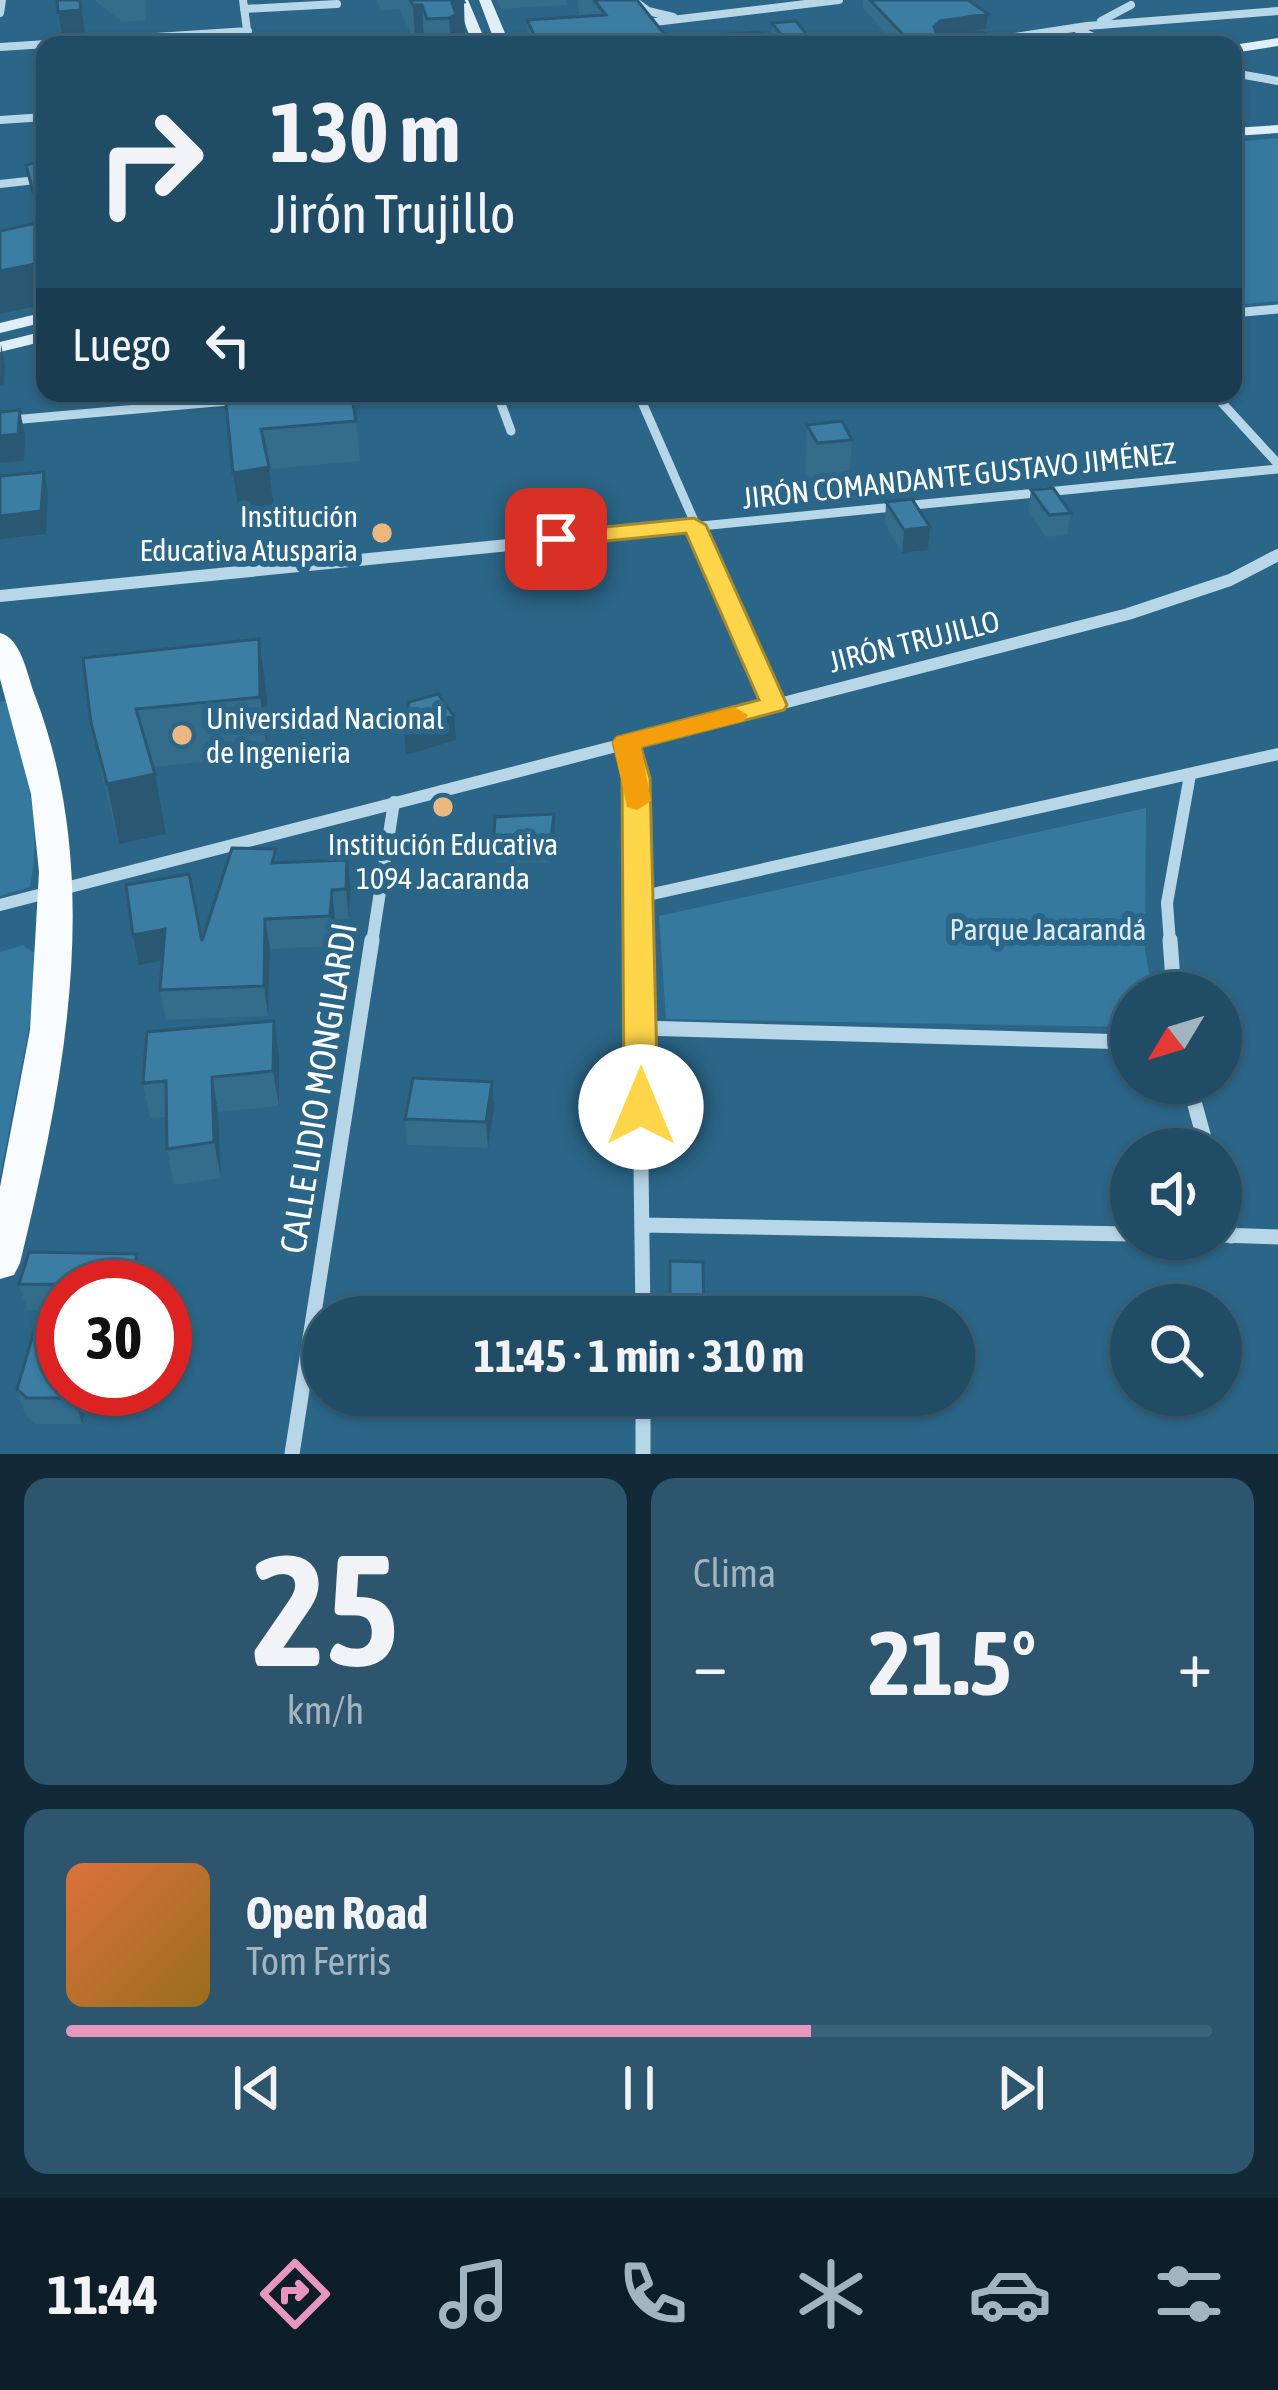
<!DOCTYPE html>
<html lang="es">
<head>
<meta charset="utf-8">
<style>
	:root { --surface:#204c65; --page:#2d566e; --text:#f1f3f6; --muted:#a2b4bf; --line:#3d6379; --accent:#e797bd }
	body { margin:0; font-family:"Asap Condensed",sans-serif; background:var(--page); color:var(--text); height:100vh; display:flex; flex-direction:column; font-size:45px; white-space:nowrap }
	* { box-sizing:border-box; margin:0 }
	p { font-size:39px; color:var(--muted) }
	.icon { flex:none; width:66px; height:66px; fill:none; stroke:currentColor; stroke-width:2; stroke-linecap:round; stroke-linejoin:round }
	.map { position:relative; height:1454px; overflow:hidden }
	.side { display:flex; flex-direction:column; gap:24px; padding:24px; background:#122a38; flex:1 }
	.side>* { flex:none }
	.guide { position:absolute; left:36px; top:36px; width:1206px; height:366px; border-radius:24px; box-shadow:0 3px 9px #0004,0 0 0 3px var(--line); background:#204c65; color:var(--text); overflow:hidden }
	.needle { width:78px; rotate:232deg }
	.fabs { position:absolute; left:1110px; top:972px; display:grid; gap:24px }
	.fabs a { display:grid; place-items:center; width:132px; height:132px; border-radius:50%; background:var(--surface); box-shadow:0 3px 9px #0004,0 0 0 3px var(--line); font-size:60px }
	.speed { position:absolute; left:36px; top:1260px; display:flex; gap:24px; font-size:60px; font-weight:700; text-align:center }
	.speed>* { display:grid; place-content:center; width:156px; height:156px; border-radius:50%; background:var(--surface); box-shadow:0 3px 9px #0004,0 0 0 3px var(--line); line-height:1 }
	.speed .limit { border:18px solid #d22; background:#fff; color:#111 }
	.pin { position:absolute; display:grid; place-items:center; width:102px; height:102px; color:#fff; margin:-51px; border-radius:24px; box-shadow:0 6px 18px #0006 }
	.me { position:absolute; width:132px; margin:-66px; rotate:0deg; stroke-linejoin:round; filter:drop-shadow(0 0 9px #0008) }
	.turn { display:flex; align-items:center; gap:42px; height:252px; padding:0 36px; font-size:54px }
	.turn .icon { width:156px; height:156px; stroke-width:2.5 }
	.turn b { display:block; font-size:84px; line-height:102px }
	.then { display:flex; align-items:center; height:114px; padding:0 36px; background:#0003; gap:24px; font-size:45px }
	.big { font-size:90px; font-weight:700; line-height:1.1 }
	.side .tile { flex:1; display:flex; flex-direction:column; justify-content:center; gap:18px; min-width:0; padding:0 42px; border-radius:24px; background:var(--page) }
	.side .dial { align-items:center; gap:0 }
	.dial b { font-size:156px; line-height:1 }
	.song { display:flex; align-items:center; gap:36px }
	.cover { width:144px; height:144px; border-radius:18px; background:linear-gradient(135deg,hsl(20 70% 55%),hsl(40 70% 35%)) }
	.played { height:12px; border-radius:6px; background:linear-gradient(90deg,var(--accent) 65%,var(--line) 65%) }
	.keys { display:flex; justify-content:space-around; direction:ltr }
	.heat { display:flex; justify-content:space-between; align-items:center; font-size:66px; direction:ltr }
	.side .tiles { flex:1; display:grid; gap:24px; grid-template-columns:1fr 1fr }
	.tile:last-child { grid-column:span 2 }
	.trip { position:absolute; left:303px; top:1296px; width:672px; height:120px; border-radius:60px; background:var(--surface); box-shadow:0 3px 9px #0004,0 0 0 3px var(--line); font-weight:700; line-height:120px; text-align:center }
	.menu { display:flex; height:192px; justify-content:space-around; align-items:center; background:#0d1e28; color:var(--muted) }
	.menu .icon { width:84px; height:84px }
	.menu .current { color:var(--accent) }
	.menu b { font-size:54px; color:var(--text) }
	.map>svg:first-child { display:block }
	.green { fill:#36799e }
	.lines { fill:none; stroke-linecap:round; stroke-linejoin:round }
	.street-far3 { stroke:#b7d6e8; stroke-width:8 }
	.street-far2 { stroke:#b7d6e8; stroke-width:9 }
	.street-far1 { stroke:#b7d6e8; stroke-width:12 }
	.street { stroke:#b7d6e8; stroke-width:15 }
	.secondary { fill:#e0eff7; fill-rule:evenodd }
	.primary { fill:#f8fcfe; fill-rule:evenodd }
	.wall { fill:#346c8c }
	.shaded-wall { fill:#2a5872 }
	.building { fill:#3c7ea3; stroke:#2a5872; stroke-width:3 }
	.route { fill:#ffd54a; stroke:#a68a30; stroke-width:3 }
	.slow { fill:#f59e0b }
	.poi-dot { fill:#edb87f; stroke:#2b6587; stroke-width:4.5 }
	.labels { text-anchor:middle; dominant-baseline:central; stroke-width:12; stroke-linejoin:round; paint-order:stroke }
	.street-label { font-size:30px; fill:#fff; stroke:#2b6587 }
	.poi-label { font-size:30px; fill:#fff; stroke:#2b6587; text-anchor:end }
	.park-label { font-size:30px; fill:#daecf6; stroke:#2b6587 }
	.near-street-label { font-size:36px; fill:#fff; stroke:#2b6587 }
</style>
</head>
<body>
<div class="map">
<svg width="1278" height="1454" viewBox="0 0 1278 1454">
	<rect width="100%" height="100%" fill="#2b6587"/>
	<path class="green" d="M1278 138V301L1233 305V142Z
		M6 701C25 761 43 824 30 887L0 896V702Z
		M1146 808 1145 949 1152 993H1131V1027L666 1019 659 916Z
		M23 945 36 954 32 1012 0 1177V952Z"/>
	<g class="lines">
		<path class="street-far3" d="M243 0 249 45
			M636 2 648 11 673 17
			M244 9 337 4
			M0 13 2 0
			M1101 21 1131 5
			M646 23 839 0
			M1075 28 1110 45
			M975 43 1087 26 1278 11
			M0 47 248 31
			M1233 73 1278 81
			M0 120 45 117
			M0 184 45 179"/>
		<path class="street-far2" d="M1233 313 1278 309
			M497 393 511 431
			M638 393 705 546
			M1213 393 1278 464
			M0 421 239 400
			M499 546 1278 469"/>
		<path class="street-far1" d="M704 543 774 705
			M0 596 529 543
			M626 742 636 778 638 943
			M639 897 1278 754
			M0 905 1128 614 1230 580 1278 555
			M372 943 394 802
			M1170 943 1167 903 1190 775"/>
		<path class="street" d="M638 940 643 1317
			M1170 940 1174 993
			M640 1028 1131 1042
			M1189 1083 1207 1149
			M1221 1200 1231 1236
			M642 1225 1131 1234
			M1221 1235 1278 1237
			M643 1395V1454
			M292 1454 372 940"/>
		<path class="secondary" d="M456 0H468L487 45H473Z
			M479 0H491L510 45H496Z
			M1278 38V46L1233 53V45Z
			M1278 125V133L1233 136V128Z
			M45 312V322L0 333V323Z
			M45 331V341L0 352V342Z"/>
		<path class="primary" d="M0 633C21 638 27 674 34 693 105 876 65 1079 20 1263L14 1275 0 1279V1187L30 1030 39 872 31 794 0 679Z"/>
	</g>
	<path class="wall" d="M94 0H146V20L122 22Z
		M377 0H463L465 38H457L458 45H426L424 41H415L399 9 380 11Z
		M497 0H567V5L501 9Z
		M578 0H637L670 41V45H528L527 20 579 17Z
		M863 0H968L986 29 960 34 996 45H897L863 8Z
		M772 23 815 45H775L771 40Z
		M225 393 356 421 360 461 270 469 274 508 239 514Z
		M807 425 852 440 849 485 815 489 805 470Z
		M1031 490 1071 513 1067 535 1046 537 1028 512Z
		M886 502 930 527 928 550 902 553 885 524Z
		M259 639 267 696 268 755 153 767 166 834 119 844 103 781 91 723Z
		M554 814 555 839 551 863 496 862 494 837Z
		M276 849 278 863 347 860 351 889 349 919 335 920 334 946 270 949 268 1016 166 1020 160 990 162 960 139 965 202 941Z
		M279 1056V1106L218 1112 221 1178 174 1185 167 1149 166 1117 150 1118 143 1083Z
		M494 1108 488 1148 407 1145 405 1119Z
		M143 1280 142 1287H63V1311L27 1310 19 1284Z
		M17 1389H91L82 1424H35L25 1415Z
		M701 1395H828L827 1400 700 1414Z"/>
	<path class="shaded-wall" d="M80 0 85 32 62 34 58 12Z
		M464 2 465 38H457L458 45H451L449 18 452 3Z
		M413 5H422L424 41H415Z
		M988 14 986 29 939 37 933 43 934 27 940 21Z
		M45 191V216L38 217 33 192Z
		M45 262V304L0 314V271Z
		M1 344 5 365 4 384 0 385Z
		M20 410 25 436 24 461 0 463V436Z
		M269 467 274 508 239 514 233 473Z
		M44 472 48 494 46 534 0 539V516Z
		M930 527 928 550 902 553 904 530Z
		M259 639 267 696 268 755 260 697Z
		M454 716 456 740 406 755 404 731Z
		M155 774 166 834 119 844 107 784Z
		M554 814 555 839 551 863V838Z
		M347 860 351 889 349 919 346 889Z
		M332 890 335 920 334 946 330 916Z
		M265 919 270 949 268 1016 264 986Z
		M165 929 170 959 139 965 133 935Z
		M274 1021 279 1056V1106L273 1071Z
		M212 1077 218 1112 221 1178 214 1142Z
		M492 1082 494 1108 488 1148 486 1122Z
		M137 1254 143 1280 142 1287H130Z
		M77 1389H91L82 1424 75 1398Z"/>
	<path class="building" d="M57 0H80L81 10 58 12Z
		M410 0H463L464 2 452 3 456 14 449 18 427 19 422 5H413Z
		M594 0H637L670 41H659L662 45H539L527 20 606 15Z
		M870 0H968L988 14 940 21 934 27 937 35 983 32 996 45H913Z
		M796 21 815 45H789L772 23Z
		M759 32 769 45H724L716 35Z
		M45 160V191L33 192 26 165Z
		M45 221V262L0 271V231Z
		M225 393H351L356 421 261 429 269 467 233 473Z
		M20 410 18 434 0 436V412Z
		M842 421 852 440 817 443 807 425Z
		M44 472 41 511 0 516V476Z
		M1053 488 1071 513 1049 515 1031 490Z
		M912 499 930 527 904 530 886 502Z
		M259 639 260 697 136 709 155 774 107 784 91 723 83 658Z
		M438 694 454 716 404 731 409 702Z
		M554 814 551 838 494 837 495 817Z
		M232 848 276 849 272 863 347 860 346 889 332 890 330 916 265 919 264 986 160 990 165 929 133 935 126 885 189 874 202 941Z
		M274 1021 273 1071 212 1077 214 1142 167 1149 166 1081 143 1083 147 1032Z
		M413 1078 492 1082 486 1122 405 1119Z
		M29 1252 137 1254 129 1285 19 1284Z
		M670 1261 703 1262 704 1317H670Z
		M37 1321H63V1389H77L75 1398H27L17 1389Z"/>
	<path class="route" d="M694 518 706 525 787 705 784 710 641 747 650 778 658 1107 653 1116 641 1119 629 1116 624 1107 622 778 613 742 617 737 759 700 686 533 556 546 544 539 556 532Z"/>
	<path class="slow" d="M734 707 748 715 744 721 641 747 651 801 637 810 627 807 613 742 617 737Z"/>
	<g class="poi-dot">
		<circle cx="382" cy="533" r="12"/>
		<circle cx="182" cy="735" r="12"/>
		<circle cx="443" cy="807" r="12"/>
	</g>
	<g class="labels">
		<g class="street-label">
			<text transform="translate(959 475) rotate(-6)">JIRÓN COMANDANTE GUSTAVO JIMÉNEZ</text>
			<text transform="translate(914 641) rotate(-14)">JIRÓN TRUJILLO</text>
		</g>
		<g class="poi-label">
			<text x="358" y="516">Institución<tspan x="358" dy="34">Educativa Atusparia</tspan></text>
			<text x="206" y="718" text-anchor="start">Universidad Nacional<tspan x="206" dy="34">de Ingenieria</tspan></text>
			<text x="443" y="844" text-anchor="middle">Institución Educativa<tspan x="443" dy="34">1094 Jacaranda</tspan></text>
		</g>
		<g class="park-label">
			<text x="1048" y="929">Parque Jacarandá</text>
		</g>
		<g class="near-street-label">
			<text transform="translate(318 1088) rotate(-81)">CALLE LIDIO MONGILARDI</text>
		</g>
	</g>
</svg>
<div class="fabs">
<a><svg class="needle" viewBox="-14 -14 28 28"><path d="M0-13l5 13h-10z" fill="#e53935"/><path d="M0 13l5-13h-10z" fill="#a2b4bf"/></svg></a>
<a><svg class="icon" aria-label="sound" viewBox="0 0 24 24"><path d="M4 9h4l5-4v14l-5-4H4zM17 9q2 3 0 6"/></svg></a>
<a><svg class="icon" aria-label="search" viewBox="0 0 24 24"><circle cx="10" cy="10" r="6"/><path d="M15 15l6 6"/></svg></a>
</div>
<div class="speed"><div class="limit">30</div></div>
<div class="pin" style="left:556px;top:539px;background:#d93025"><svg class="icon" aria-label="arrive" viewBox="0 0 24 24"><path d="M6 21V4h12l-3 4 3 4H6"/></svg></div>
<svg class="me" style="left:641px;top:1107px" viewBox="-20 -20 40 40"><circle r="19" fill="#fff"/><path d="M0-13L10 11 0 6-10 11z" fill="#ffd54a"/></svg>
<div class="trip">11:45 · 1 min · 310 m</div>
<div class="guide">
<div class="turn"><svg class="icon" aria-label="right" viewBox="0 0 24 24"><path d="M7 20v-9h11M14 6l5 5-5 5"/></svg><div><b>130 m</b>Jirón Trujillo</div></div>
<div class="then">Luego<svg class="icon" aria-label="left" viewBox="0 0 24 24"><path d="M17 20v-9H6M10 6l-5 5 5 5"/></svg></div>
</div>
</div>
<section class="side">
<div class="tiles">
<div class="tile dial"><b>25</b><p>km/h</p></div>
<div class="tile"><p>Clima</p>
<div class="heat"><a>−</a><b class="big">21.5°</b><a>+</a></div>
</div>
<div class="tile">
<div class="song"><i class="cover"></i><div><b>Open Road</b><p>Tom Ferris</p></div></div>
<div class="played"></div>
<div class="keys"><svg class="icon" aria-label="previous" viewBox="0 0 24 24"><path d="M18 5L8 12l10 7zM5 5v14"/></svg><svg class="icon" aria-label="pause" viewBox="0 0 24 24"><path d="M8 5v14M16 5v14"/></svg><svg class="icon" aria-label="next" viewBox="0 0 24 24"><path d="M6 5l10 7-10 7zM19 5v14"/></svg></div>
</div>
</div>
</section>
<nav class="menu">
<b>11:44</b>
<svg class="icon current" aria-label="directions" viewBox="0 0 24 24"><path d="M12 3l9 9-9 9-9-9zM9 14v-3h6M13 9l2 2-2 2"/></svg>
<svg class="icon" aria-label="music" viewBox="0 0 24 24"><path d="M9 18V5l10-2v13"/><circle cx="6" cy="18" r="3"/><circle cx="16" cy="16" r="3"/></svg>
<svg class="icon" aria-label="phone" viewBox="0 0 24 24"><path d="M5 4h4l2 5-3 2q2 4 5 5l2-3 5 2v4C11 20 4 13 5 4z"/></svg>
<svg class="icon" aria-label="climate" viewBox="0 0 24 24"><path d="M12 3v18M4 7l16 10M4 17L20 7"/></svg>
<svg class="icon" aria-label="car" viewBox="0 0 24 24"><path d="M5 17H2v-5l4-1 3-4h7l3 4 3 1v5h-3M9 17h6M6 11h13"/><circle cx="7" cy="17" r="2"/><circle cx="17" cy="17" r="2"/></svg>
<svg class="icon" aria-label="filters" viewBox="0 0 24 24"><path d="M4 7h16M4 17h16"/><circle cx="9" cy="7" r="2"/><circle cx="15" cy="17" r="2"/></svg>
</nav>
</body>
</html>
